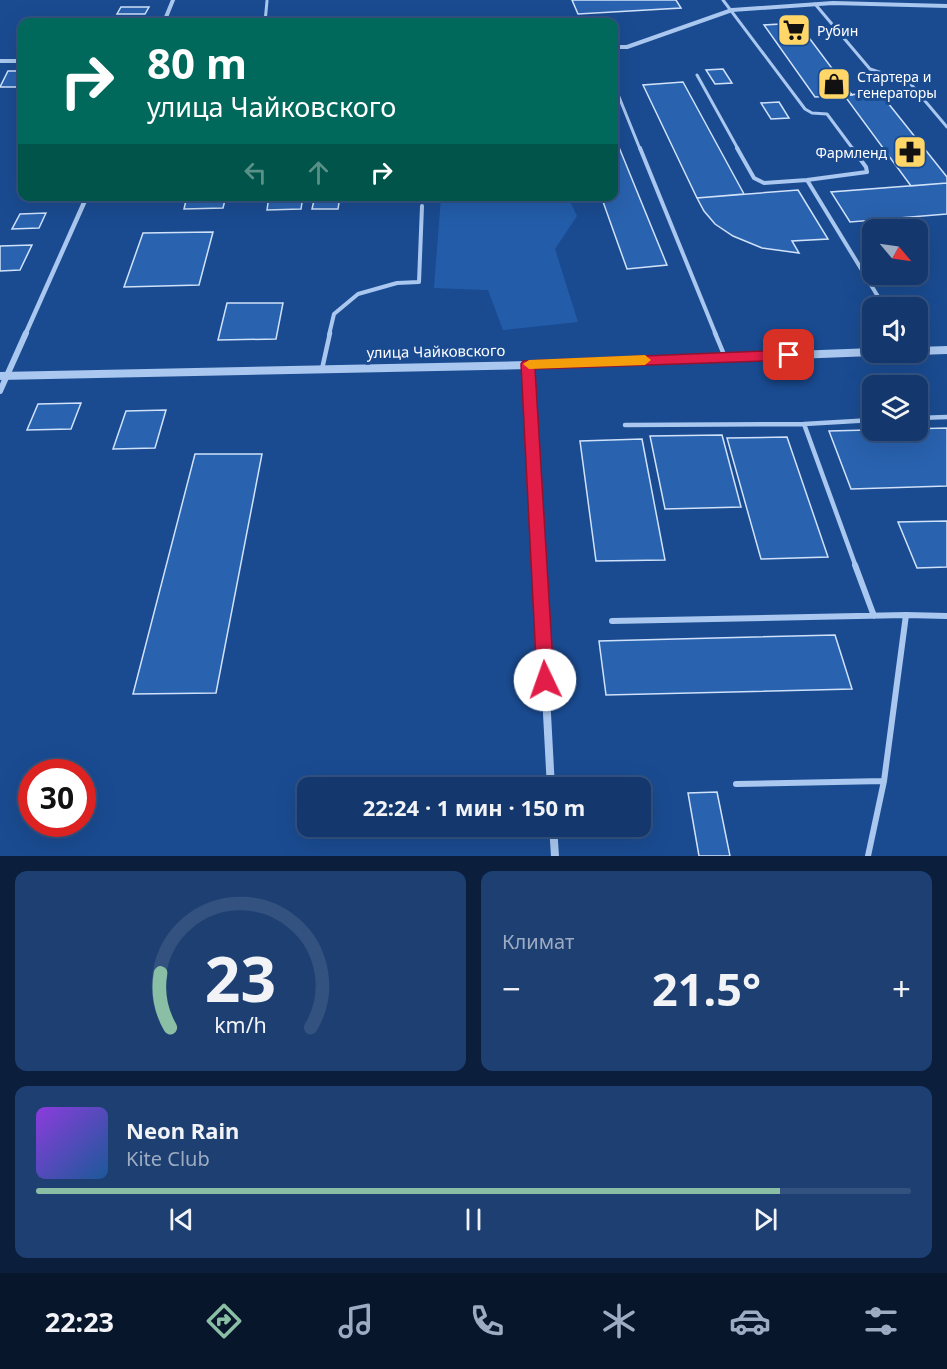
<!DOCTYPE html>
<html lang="ru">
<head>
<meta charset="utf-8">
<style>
	:root { --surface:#14386d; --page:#1d3f72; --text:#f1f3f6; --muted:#9dacc2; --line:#335280; --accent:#8abfa5 }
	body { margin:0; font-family:"Noto Sans",sans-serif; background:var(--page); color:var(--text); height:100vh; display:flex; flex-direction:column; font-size:22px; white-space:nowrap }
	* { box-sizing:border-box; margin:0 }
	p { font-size:20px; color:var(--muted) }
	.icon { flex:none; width:33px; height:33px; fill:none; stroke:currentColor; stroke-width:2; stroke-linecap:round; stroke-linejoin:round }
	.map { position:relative; height:856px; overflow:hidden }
	.panel { display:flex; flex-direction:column; gap:15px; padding:15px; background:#0b1f3c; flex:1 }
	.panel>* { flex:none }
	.hud { position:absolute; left:18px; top:18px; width:600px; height:183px; border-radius:12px; box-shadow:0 6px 24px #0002,0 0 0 2px var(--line); background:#00695c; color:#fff; overflow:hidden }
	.needle { width:39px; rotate:119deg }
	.fabs { position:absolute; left:862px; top:219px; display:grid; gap:12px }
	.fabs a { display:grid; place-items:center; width:66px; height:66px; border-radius:12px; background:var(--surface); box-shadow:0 6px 24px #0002,0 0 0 2px var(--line); font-size:30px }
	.speed { position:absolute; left:18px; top:759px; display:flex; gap:12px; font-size:30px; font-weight:700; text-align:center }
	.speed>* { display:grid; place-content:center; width:78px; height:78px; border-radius:50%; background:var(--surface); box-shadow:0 6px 24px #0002,0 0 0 2px var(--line); line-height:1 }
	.speed .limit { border:9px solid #d22; background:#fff; color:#111 }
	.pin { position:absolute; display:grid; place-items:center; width:51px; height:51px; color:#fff; margin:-26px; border-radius:12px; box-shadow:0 3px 9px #0006 }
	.me { position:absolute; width:66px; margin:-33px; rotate:357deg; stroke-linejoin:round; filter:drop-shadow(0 0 4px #0008) }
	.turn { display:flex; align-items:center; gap:21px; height:126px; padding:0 30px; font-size:27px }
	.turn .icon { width:78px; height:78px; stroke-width:2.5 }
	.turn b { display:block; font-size:42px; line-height:51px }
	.lanes { display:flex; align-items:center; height:57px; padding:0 30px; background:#0003; justify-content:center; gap:30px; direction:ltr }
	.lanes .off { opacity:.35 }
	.big { font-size:45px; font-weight:700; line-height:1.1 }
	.panel .tile { flex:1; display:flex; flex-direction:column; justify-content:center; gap:9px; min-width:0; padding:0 21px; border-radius:12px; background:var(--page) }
	.panel .dial { align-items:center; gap:0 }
	.dial svg { height:156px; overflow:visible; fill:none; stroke:var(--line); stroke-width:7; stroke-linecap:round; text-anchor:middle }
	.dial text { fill:var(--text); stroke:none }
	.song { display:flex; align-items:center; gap:18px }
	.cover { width:72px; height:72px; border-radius:9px; background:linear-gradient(135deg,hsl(270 70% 55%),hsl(210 70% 35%)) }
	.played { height:6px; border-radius:3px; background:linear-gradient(90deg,var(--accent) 85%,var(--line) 85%) }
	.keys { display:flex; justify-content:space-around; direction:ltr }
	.heat { display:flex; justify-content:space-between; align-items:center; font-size:33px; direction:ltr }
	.panel .tiles { flex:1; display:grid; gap:15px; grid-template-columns:1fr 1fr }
	.tile:last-child { grid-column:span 2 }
	.trip { position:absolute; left:297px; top:777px; width:354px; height:60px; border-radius:12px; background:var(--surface); box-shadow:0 6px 24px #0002,0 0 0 2px var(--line); font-weight:700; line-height:60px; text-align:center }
	.tab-bar { display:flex; height:96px; justify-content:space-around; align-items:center; background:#08162c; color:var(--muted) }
	.tab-bar .icon { width:42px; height:42px }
	.tab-bar .active { color:var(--accent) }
	.tab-bar b { font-size:27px; color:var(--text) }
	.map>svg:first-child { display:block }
	.green { fill:#235daa }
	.building { fill:#2962af; stroke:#d0e2fa; stroke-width:1.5 }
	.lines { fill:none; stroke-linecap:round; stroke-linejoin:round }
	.service-far3 { stroke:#a9c7ef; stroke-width:3 }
	.service-far2 { stroke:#a9c7ef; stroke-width:4 }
	.service-far1 { stroke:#a9c7ef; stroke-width:4.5 }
	.service { stroke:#a9c7ef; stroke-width:6 }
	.minor-far3 { stroke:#a9c7ef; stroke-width:4 }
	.minor-far2 { stroke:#a9c7ef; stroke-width:4.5 }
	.minor-far1 { stroke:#a9c7ef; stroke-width:6 }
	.minor { stroke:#a9c7ef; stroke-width:8 }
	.tertiary { fill:#a9c7ef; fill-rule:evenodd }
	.route { fill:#e11d48; stroke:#92132f; stroke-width:1.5 }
	.slow { fill:#f59e0b }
	.labels { text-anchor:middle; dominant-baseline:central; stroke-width:6; stroke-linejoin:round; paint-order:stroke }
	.far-poi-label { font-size:14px; fill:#fff; stroke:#1a4b91; text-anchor:start }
	.street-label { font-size:15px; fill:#fff; stroke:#1a4b91 }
</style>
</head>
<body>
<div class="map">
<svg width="947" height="856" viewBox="0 0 947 856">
	<rect width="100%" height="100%" fill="#1a4b91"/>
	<path class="green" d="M441 197H568L577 216 555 249 578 322 503 330 488 290 434 288Z"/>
	<path class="building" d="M572 0H676L681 8 578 14Z
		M121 7H149L145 14H117Z
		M798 23 852 95 815 97 764 25Z
		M723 69 732 83 715 84 706 70Z
		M8 71H22V87H0Z
		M683 82 744 194 697 198 643 85Z
		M880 93 947 177V183L911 186 844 95Z
		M779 102 789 118 771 119 761 103Z
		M614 135 667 265 627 269 601 196H614Z
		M947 183V214L850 222 831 192Z
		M798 190 828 239 792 241 799 253 762 248 733 236 715 224 704 211 697 198Z
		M187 196H226L223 208 184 209Z
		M269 196H303L301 209 267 210Z
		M315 196H340L338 209H312Z
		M46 213 39 228 12 229 20 214Z
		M213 232 199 285 124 287 143 233Z
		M32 245 20 270 0 271V246Z
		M227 303H283L276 339 218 340Z
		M81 403 71 429 27 430 38 404Z
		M166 410 155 448 113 449 126 411Z
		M947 428V486L851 489 829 431Z
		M722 435 741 507 665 509 650 436Z
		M787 437 828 557 761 559 727 438Z
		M642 439 665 560 596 561 580 441Z
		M195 454H262L216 693 133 694Z
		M947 521V567L917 568 898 522Z
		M835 635 852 689 606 695 599 641Z
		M717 792 730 856H699L688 793Z"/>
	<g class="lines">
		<path class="service-far3" d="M723 0 805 109 812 113 827 114 853 149
			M815 4 870 69 909 82 947 127
			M265 22 267 1
			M697 75 738 149
			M617 92 640 149"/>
		<path class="service-far2" d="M640 148 716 335
			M737 148 754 178 764 183 807 180
			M852 148 866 167 867 172 807 180 885 308
			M329 335 334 314 358 294 397 283 419 282 422 206"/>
		<path class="service-far1" d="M715 333 725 357
			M322 369 330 333
			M918 418 947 417
			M804 424 873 420
			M625 425 804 424 856 567"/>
		<path class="service" d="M855 565 874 616
			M612 621 906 615
			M736 784 884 781
			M868 856 884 781 906 615 947 616"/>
		<path class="minor-far3" d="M164 22 173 0
			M614 47H627L732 10 833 3 947 6
			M0 61H22"/>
		<path class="minor-far2" d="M25 335 87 196"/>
		<path class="minor-far1" d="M528 365 539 567
			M0 391 26 333"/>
		<path class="minor" d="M539 565 551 788
			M553 826 555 856"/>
		<path class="tertiary" d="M947 346V354L918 355 914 352H918V347Z
			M873 348V352H878L873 356 528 369 0 380V372L528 361Z"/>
	</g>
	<path class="route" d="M789 350 795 355 789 360 535 369 554 680 551 686 545 689 539 686 537 680 521 364 523 361Z"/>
	<path class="slow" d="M645 355 651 360 645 365 529 369 523 364 529 360Z"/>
	<defs>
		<symbol id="supermarket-square" viewBox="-11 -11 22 22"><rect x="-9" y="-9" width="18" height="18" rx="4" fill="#ffd667" stroke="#1a4b91"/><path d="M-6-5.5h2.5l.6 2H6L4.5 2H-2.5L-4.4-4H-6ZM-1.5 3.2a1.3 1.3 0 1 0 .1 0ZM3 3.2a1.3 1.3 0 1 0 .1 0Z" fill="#111"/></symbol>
		<symbol id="shop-square" viewBox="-11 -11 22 22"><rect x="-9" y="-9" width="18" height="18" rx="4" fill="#ffd667" stroke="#1a4b91"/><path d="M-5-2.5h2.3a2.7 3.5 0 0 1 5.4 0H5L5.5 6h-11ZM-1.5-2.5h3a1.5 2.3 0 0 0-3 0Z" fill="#111"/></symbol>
		<symbol id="pharmacy-square" viewBox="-11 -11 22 22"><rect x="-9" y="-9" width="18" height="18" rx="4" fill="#ffd667" stroke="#1a4b91"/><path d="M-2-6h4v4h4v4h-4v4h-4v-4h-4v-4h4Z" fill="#111"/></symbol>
	</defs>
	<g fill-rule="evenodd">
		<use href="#supermarket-square" x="775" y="11" width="38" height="38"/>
		<use href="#shop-square" x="815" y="65" width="38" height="38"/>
		<use href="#pharmacy-square" x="891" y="133" width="38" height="38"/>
	</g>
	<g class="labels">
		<g class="far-poi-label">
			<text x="817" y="30">Рубин</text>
			<text x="857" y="76">Стартера и<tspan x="857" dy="16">генераторы</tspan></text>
			<text x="887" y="152" text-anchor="end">Фармленд</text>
		</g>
		<g class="street-label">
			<text transform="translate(436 351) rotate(-1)">улица Чайковского</text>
		</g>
	</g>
</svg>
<div class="fabs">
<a><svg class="needle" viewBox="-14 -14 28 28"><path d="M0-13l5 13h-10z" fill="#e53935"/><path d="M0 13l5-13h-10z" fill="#9dacc2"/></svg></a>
<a><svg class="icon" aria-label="sound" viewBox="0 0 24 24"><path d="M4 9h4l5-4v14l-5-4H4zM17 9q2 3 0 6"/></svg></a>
<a><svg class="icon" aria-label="layers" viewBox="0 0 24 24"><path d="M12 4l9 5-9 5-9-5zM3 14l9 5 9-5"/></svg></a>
</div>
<div class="speed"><div class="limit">30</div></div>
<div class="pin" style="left:789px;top:355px;background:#d93025"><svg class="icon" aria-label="arrive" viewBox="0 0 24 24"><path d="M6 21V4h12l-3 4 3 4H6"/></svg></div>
<svg class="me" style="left:545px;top:680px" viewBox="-20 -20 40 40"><circle r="19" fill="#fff"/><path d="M0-13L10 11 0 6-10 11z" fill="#e11d48"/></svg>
<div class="trip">22:24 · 1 мин · 150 m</div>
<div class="hud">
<div class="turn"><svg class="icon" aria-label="right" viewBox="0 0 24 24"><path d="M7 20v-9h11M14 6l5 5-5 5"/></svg><div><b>80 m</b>улица Чайковского</div></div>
<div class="lanes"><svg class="icon off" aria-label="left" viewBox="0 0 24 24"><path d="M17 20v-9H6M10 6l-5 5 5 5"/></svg><svg class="icon off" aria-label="ahead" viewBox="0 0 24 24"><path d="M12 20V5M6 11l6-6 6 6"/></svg><svg class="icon" aria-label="right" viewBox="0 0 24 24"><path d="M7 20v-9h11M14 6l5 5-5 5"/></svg></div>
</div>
</div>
<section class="panel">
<div class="tiles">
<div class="tile dial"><svg viewBox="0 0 100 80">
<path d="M14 69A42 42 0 1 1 86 69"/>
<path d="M14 69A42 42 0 0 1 9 41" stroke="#8abfa5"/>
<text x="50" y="56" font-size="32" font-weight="700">23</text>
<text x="50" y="72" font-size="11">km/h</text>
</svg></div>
<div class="tile"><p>Климат</p>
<div class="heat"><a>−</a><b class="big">21.5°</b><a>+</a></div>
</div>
<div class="tile">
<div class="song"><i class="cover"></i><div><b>Neon Rain</b><p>Kite Club</p></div></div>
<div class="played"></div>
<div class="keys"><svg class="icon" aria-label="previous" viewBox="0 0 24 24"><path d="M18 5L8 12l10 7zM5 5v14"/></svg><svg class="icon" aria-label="pause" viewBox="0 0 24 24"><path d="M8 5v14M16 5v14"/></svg><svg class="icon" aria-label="next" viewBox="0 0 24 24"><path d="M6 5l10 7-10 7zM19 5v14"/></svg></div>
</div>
</div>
</section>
<nav class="tab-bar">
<b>22:23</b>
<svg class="icon active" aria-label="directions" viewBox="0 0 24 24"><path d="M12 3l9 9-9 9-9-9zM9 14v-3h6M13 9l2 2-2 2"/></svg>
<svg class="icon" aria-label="music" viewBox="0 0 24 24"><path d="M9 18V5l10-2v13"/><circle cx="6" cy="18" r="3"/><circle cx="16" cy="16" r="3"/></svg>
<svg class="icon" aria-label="phone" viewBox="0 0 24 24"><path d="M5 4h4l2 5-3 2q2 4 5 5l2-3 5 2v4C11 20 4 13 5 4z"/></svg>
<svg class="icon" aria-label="climate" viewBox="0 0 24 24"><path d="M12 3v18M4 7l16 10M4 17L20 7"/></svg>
<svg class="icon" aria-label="car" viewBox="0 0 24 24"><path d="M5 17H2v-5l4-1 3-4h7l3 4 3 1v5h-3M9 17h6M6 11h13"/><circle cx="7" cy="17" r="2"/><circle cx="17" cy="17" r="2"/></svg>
<svg class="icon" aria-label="filters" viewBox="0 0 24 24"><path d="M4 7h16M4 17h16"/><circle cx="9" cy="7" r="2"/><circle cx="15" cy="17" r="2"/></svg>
</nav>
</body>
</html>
